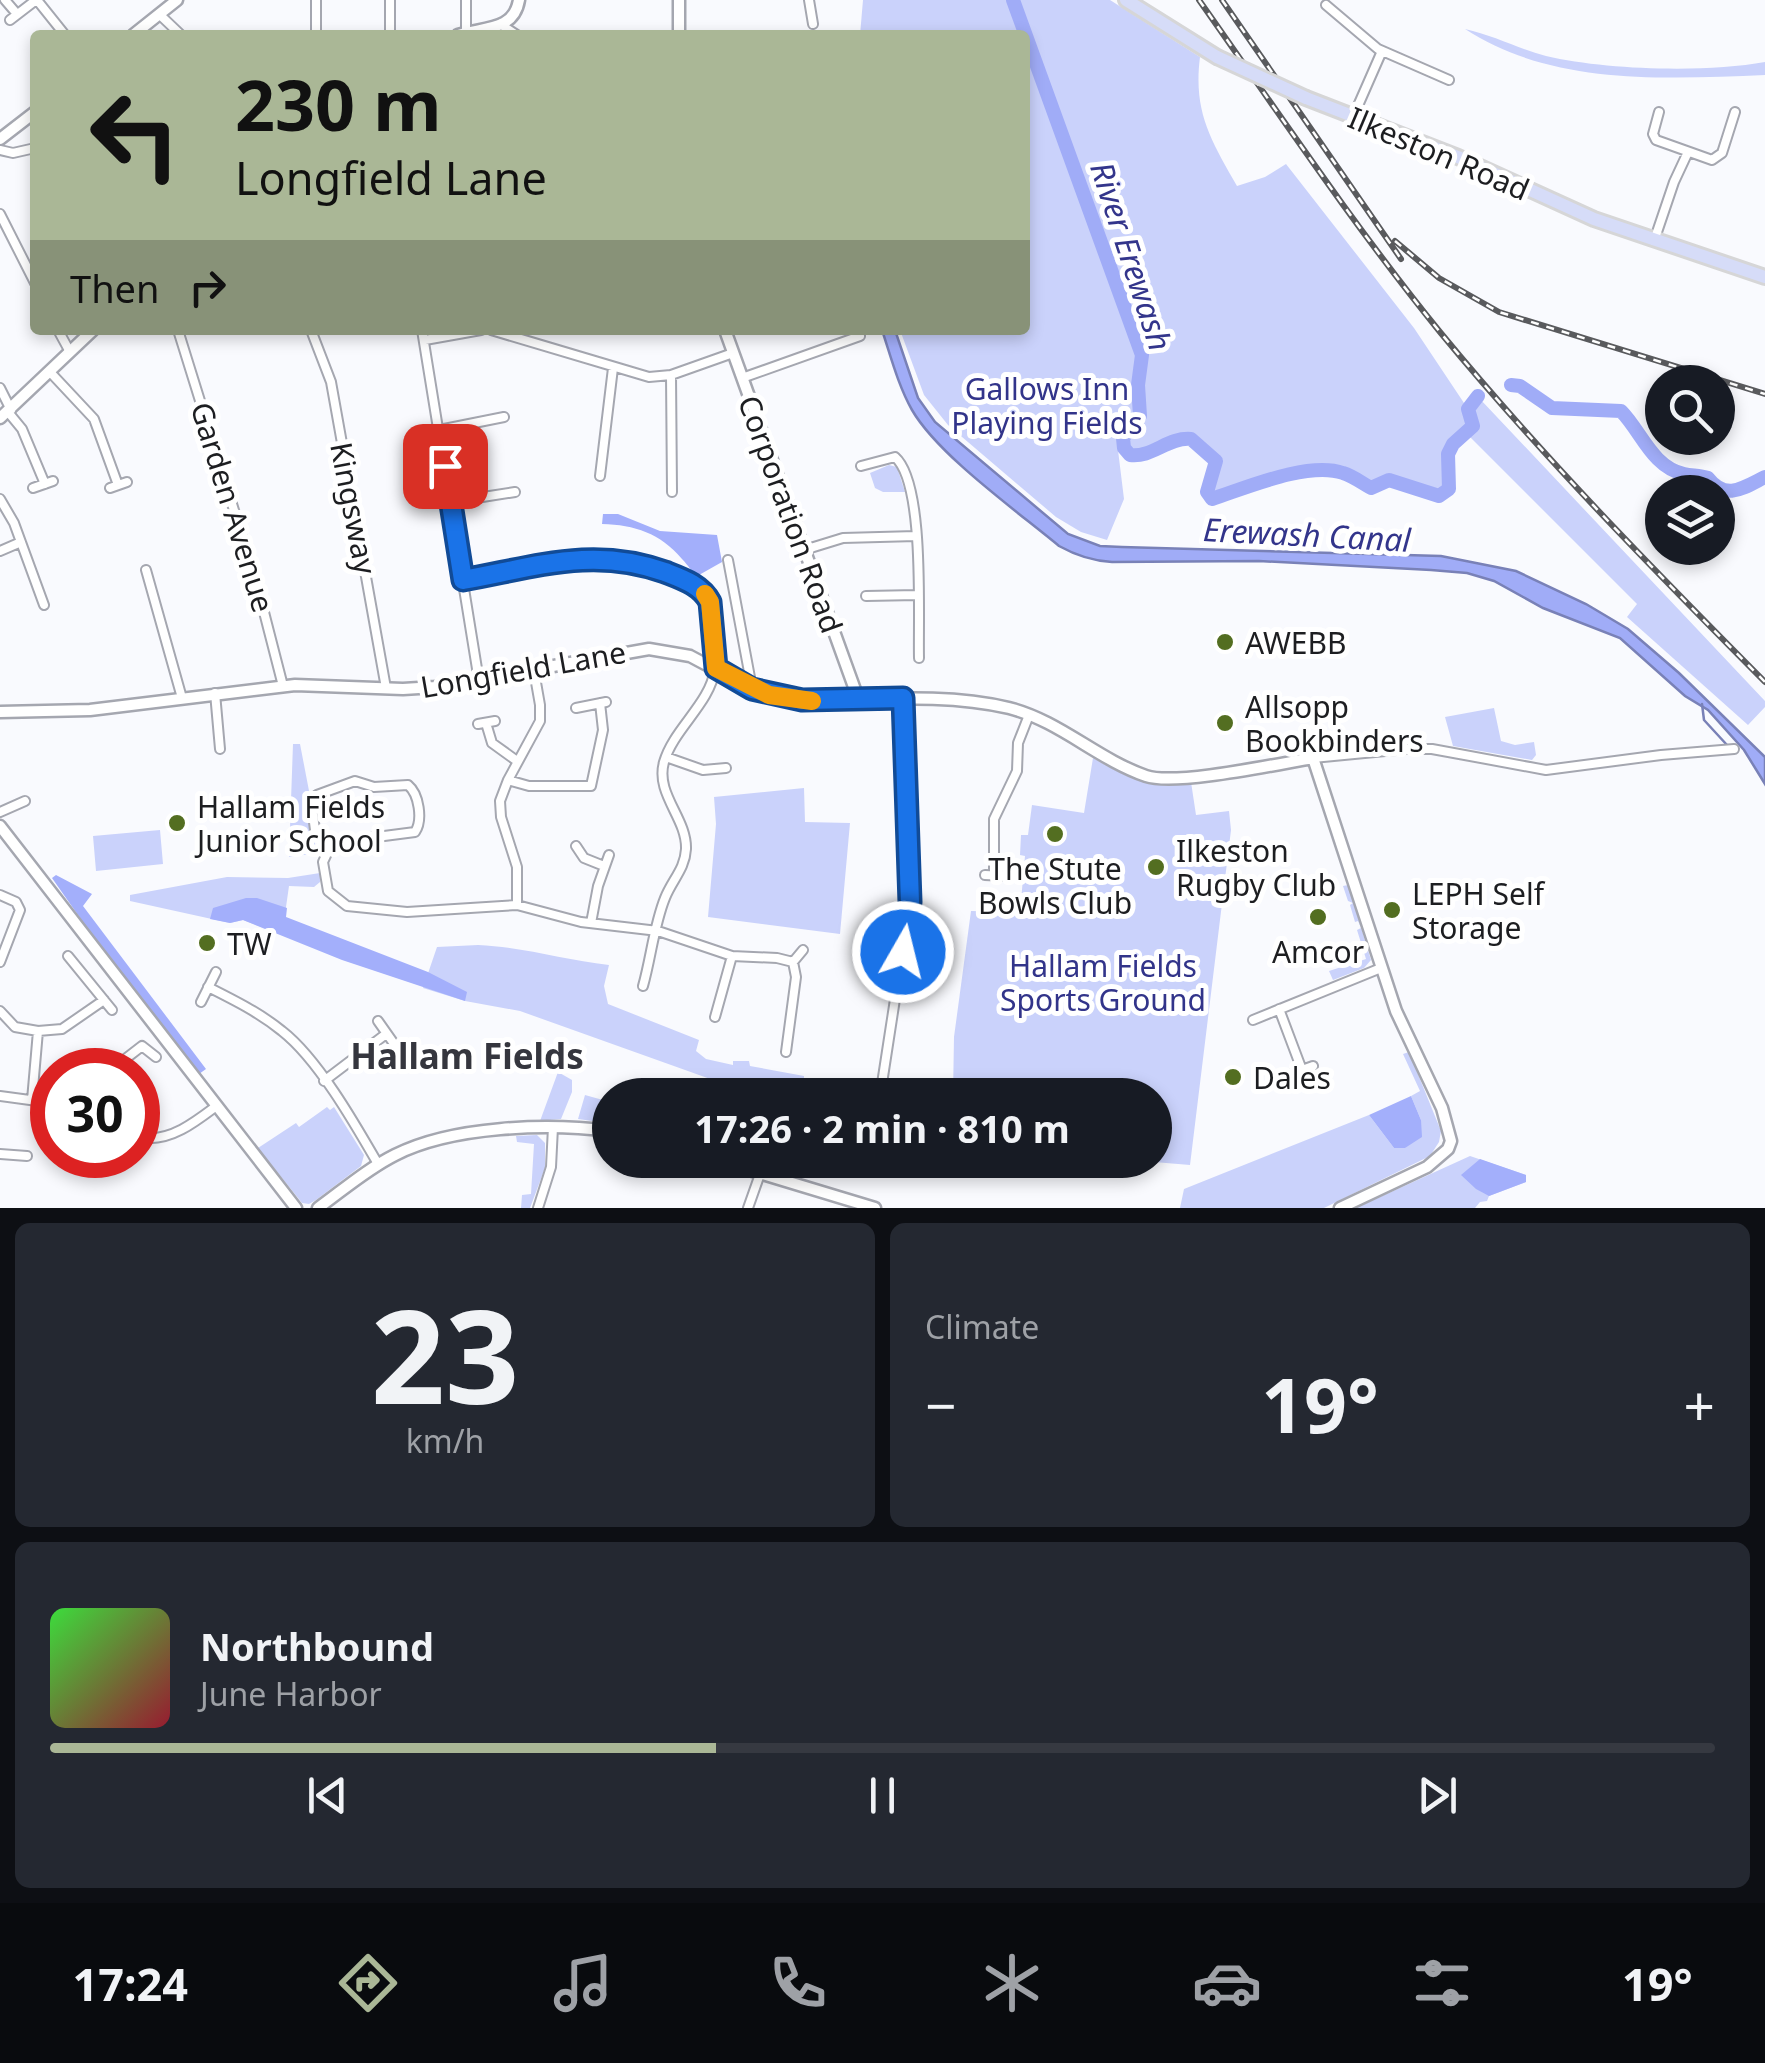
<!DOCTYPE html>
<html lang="en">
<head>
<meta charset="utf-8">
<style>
	:root { --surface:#171b24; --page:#242831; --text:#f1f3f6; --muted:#9ea1a6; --line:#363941; --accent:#aab796 }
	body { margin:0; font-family:"Noto Sans",sans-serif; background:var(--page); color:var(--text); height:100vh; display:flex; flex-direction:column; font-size:38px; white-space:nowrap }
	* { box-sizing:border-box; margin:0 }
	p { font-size:32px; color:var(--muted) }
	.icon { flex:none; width:55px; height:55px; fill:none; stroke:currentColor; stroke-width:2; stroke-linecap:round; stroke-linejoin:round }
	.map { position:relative; height:1208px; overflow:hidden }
	.panel { display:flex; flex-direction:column; gap:15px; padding:15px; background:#0d0f14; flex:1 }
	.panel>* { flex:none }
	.hud { position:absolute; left:30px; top:30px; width:1000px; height:305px; border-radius:10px; box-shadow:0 5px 15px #0003; background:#aab796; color:#111; overflow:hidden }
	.buttons { position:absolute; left:1645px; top:365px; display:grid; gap:20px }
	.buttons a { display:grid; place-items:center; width:90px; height:90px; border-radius:50%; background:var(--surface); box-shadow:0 5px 15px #0003; font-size:50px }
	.speed { position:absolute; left:30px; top:1048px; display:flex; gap:20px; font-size:50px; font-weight:700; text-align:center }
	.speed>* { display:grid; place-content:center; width:130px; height:130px; border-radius:50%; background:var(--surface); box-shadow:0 5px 15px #0003; line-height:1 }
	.speed .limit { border:15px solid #d22; background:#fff; color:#111 }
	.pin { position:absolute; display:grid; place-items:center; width:85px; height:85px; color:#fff; margin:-42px; border-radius:20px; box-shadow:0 5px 15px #0006 }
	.me { position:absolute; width:110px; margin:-55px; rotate:8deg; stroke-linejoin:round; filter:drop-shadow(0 0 8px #0008) }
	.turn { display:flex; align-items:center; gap:35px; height:210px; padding:0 40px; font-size:45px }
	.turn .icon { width:130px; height:130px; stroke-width:2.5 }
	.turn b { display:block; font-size:70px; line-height:85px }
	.then { display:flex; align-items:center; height:95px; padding:0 40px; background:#0003; gap:20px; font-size:38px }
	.big { font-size:75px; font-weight:700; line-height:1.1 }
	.panel .tile { flex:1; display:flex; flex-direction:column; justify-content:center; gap:15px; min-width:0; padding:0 35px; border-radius:15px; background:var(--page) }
	.panel .dial { align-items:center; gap:0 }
	.dial b { font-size:130px; line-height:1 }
	.song { display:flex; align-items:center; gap:30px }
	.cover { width:120px; height:120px; border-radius:15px; background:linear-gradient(135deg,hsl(120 70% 55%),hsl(350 70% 35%)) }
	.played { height:10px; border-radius:5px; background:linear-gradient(90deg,var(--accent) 40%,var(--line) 40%) }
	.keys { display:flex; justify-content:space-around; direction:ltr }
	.heat { display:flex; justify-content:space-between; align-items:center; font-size:55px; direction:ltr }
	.panel .tiles { flex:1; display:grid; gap:15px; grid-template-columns:1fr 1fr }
	.tile:last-child { grid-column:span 2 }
	.trip { position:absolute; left:592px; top:1078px; width:580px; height:100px; border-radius:50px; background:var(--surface); box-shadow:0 5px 15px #0003; font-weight:700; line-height:100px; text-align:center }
	.tabs { display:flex; height:160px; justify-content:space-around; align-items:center; background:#090b0e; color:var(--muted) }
	.tabs .icon { width:70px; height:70px }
	.tabs .on { color:var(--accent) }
	.tabs b { font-size:45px; color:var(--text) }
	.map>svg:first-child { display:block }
	.green { fill:#cad2fb }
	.forest { fill:#a3affb }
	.water { fill:#a0acf7; stroke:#7981b7; stroke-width:2.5 }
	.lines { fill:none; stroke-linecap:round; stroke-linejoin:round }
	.stream { stroke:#7981b7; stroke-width:2.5 }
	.river { stroke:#a0acf7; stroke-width:14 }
	.minor-casing { stroke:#a5a7b0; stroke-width:12 }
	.tertiary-casing { stroke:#a5a7b0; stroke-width:15 }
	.primary-casing { stroke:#d6d6d7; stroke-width:18 }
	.minor { stroke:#fff; stroke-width:8 }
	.tertiary { stroke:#fff; stroke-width:10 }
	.primary { stroke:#d6dcf8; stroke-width:12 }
	.rail-casing { stroke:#595a5d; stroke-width:6 }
	.rail { stroke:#fff; stroke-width:2.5; stroke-dasharray:8; stroke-linecap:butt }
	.primary-bridge-casing { stroke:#d6d6d7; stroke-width:18; stroke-linecap:butt }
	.primary-bridge { stroke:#d6dcf8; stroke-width:12 }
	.route-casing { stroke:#114b97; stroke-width:25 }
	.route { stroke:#1a73e8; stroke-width:18 }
	.slow { stroke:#f59e0b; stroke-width:18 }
	.poi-dot { fill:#536e21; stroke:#fff; stroke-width:4 }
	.labels { text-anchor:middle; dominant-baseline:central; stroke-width:10; stroke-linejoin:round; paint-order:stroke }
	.street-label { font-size:30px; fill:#1d1e21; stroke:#fff }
	.park-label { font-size:30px; fill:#32348a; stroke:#fff }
	.poi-label { font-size:30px; fill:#1d1e21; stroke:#fff; text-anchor:start }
	.water-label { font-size:32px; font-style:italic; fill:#33358b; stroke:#fff }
	.quarter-label { font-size:35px; font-weight:bold; fill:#35363e; stroke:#fff }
</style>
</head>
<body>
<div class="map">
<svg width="1765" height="1208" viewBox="0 0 1765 1208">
	<rect width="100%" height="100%" fill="#f9fafe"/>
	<path class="green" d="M863 0H1007L1020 35H860Z
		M1017 0H1110L1200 57C1193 112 1211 140 1237 186L1265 177 1286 164 1414 328 1464 403 1470 426 1446 445V490L1439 493 1409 485 1389 473 1372 484C1363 481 1354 473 1345 470 1305 456 1251 488 1213 495L1210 490 1223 460 1190 434C1168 435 1153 452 1132 453L1128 440 1144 418 1141 387 1148 359Z
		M1465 29C1493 35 1519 49 1546 56 1606 70 1705 73 1765 62V75C1666 79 1552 86 1465 29Z
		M1025 47 1140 359 1135 391 1136 417 1117 442 1124 499 1107 540 1081 532 1056 517 948 425 924 395 900 330H1025Z
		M1480 399 1765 701V707L1748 725 1627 617 1637 604 1470 437 1477 425 1473 405Z
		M889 465 897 467 905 492H883L875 488 870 473Z
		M1494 708 1501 741 1515 745 1534 742 1536 755 1532 760 1453 746 1445 717Z
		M293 744H300L310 796 311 831 318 853 289 857Z
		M1093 758C1127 777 1152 792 1191 782L1196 815 1229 811 1231 830 1190 1165 1130 1160H1155V1095H953L954 1037 971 911 1020 912 1025 856 1020 855 1021 835H1028L1032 805 1084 813Z
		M804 788 805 822 850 823 840 934 708 917 716 824 714 797Z
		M160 830 163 864 96 871 93 836Z
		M320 873V882L314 887 289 886 282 935 243 920 230 923 130 901V895L227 877 288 878Z
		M1348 885 1371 960 1364 968 1333 980 1329 971 1366 959 1357 930 1361 928 1358 921 1355 922 1350 905 1353 903 1348 901 1343 886Z
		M478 945C523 947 564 960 609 965L604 986 608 1004 699 1040 696 1051 706 1059 733 1065V1061H749L750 1066 804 1076V1095H755L520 1011 465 1001 423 988 437 947Z
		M1409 1052 1441 1131 1439 1142 1430 1156 1324 1208H1180L1184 1189 1369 1115 1394 1148H1405L1421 1120 1411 1096 1420 1091 1403 1054Z
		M558 1072 572 1080V1092L561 1119 540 1121Z
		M585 1095 610 1102 607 1123 578 1119Z
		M327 1107 330 1110 334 1107 364 1155 361 1166 316 1200 309 1204 302 1203 258 1148 296 1123 299 1127Z
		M537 1135 545 1143V1168L530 1208H521L522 1195 531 1194 534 1144 517 1142 516 1136Z
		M1470 1156 1526 1175V1182L1489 1196 1487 1201 1480 1202 1475 1208H1356Z"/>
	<path class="forest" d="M603 514H618L660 531 717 535 722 562 699 575C690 571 689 566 682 559 660 533 635 525 602 524Z
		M56 875 92 894 83 906 206 1069 199 1074 113 965 52 878Z
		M246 898H257L287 908 286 917 428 972 467 992 465 1001 342 960 243 920 230 923 210 919 213 908Z
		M1411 1096 1421 1120 1422 1137 1405 1148H1394L1369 1115Z
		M1480 1159 1526 1175V1182L1489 1196 1476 1189 1461 1175Z"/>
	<path class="water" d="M882 330H895L918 398 935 422 1068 534 1100 546 1122 547 1441 556 1516 571 1586 604 1628 629 1679 673 1765 757V784L1744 750 1708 710 1685 696 1620 638 1543 608 1494 581 1467 573 1431 570 1259 561 1112 562C1092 561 1077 556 1059 546 1017 511 938 455 912 410 898 385 891 357 882 330Z"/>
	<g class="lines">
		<path class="stream" d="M1702 704 1704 720 1727 745"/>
		<path class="river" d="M1013 0 1142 355 1138 385 1140 416 1123 438 1124 448 1130 455C1152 458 1168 437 1191 439L1216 461 1207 492 1212 499C1246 488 1308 461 1343 473 1353 476 1362 483 1371 488L1389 480 1439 496 1449 489 1448 454 1453 444 1473 426 1468 409 1478 396
			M1511 385 1520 386 1552 408 1621 411C1641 431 1652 467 1684 474 1692 476 1699 475 1708 478 1726 501 1743 488 1765 477"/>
		<defs>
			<path id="minor" d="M5 0 17 14
				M37 0 65 35
				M316 0V35
				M390 0V35
				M466 0V32
				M809 0 813 24
				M1326 5 1378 49 1449 80
				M159 14 181 35
				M10 20 36 0
				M500 24 517 35
				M1659 112 1653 134 1656 140 1712 160 1722 153 1735 112
				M1353 117 1382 51
				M0 150 13 153 35 148
				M0 214 35 283
				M1654 241 1674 182 1688 152
				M58 330 70 352
				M178 330 256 581 283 686
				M311 330 331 382 386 688
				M422 330 479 681
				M491 330 649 377 671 375 733 353
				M425 340 481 330
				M50 372 94 419 118 485
				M671 375 672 492
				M742 378 860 336
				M0 388 11 410
				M8 412 22 429 45 484
				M439 430 504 417
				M861 466 895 457C925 483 918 615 919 658
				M600 476 613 368
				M33 488 53 481
				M110 488 127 482
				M0 499 14 523 44 605
				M451 502 515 492
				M804 550 843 538 916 536
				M0 551 21 542
				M728 560 752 688
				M146 570 182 698
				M463 581C507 572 554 558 599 557 625 557 688 573 705 594 714 606 718 654 715 669 710 704 674 728 664 762 655 794 687 818 686 849 685 869 672 880 665 898 654 925 651 958 643 986
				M866 596 917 595
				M215 693 220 749
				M576 708 606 702
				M486 723 492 743 517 761
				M478 724 495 721
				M666 757 703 770 726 768
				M1313 758 1406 749H1432L1546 770 1661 755 1734 749
				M508 780 529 786H591L603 730 600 703
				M0 812 25 801
				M576 846 584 858 604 866
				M329 849 361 839 415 832C423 820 419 794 408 785L374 787 355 781 317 795 312 807 315 830 329 849 323 862 328 891 347 906 407 912 517 905 581 922 658 931 732 956 777 958 793 962
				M985 875 1004 876
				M994 875V819L1017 771 1018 743 1029 715
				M0 895 16 902 20 910 0 962
				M517 905V867L501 817 500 801 508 780 540 721V705L534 671
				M591 923 598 886 609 855
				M68 956 112 1010
				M208 987C234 1000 260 1013 282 1031 318 1059 355 1124 378 1164
				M201 1002 216 972
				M1279 1009 1302 1070
				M0 1011 15 1027 38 1031 32 1100
				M715 1017 732 956
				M1253 1020 1381 968
				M378 1021 397 1048
				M38 1031 62 1029 104 1000
				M786 1052 796 977 793 962 803 950
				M111 1070 142 1046 156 1057
				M1283 1077 1313 1066
				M324 1081 386 1034
				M831 1085 926 1095
				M881 1090 910 902 903 698
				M0 1096 52 1103
				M138 1130 146 1138C172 1140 195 1122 215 1107
				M0 1154 27 1156
				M538 1208 551 1167 553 1127
				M748 1208 760 1174"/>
			<path id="tertiary" d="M679 0V35
				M133 35 177 0
				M458 35C484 27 514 31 519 0
				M0 139 35 112
				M725 330 858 698
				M0 418 93 330
				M0 712 90 710 295 685 403 689 435 687 649 649 690 656 752 689 802 701C871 701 940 692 1009 708 1060 721 1097 759 1146 776 1176 786 1277 764 1313 758L1396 1011 1442 1108 1451 1141 1448 1149 1427 1167 1340 1208
				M0 826 296 1208
				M716 1160 875 1208
				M318 1208C343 1190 367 1169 395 1155 452 1126 547 1123 610 1131"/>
			<path id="primary" d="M1126 0 1217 57
				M1306 98 1458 157 1594 219 1765 277"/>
		</defs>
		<use href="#minor" class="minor-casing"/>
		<use href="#tertiary" class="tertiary-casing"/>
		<use href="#primary" class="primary-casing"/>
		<use href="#minor" class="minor"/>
		<use href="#tertiary" class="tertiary"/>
		<use href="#primary" class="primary"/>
		<defs>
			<path id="rail" d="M1199 0C1278 112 1354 226 1440 332 1541 455 1653 569 1765 682
				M1222 0 1401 259
				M1395 241 1439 278 1499 312 1765 394"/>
		</defs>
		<use href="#rail" class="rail-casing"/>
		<use href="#rail" class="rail"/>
		<defs>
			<path id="primary-bridge" d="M1217 57 1306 98"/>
		</defs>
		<use href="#primary-bridge" class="primary-bridge-casing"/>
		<use href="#primary-bridge" class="primary-bridge"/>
	</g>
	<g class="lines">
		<defs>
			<path id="route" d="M445 466 463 580C536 567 593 546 665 572 683 579 701 585 710 602L716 668 752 689 802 700 903 698 910 902 903 952"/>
		</defs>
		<use href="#route" class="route-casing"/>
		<use href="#route" class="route"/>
		<path class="slow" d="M705 594 710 602 716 668 769 695 812 701"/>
	</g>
	<g class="poi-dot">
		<circle cx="1225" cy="642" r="10"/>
		<circle cx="1225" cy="723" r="10"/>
		<circle cx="177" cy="823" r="10"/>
		<circle cx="1055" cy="834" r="10"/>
		<circle cx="1156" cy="867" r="10"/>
		<circle cx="1392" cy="910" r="10"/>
		<circle cx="1318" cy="917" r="10"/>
		<circle cx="207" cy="943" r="10"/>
		<circle cx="1233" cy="1077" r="10"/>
	</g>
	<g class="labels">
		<g class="street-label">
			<text transform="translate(1439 153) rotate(23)">Ilkeston Road</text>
			<text transform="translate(233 507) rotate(73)">Garden Avenue</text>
			<text transform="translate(354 508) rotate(79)">Kingsway</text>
			<text transform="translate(791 514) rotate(70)">Corporation Road</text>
			<text transform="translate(523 669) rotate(-10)">Longfield Lane</text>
		</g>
		<g class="park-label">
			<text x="1047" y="388">Gallows Inn<tspan x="1047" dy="34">Playing Fields</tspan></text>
			<text x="1103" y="965">Hallam Fields<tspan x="1103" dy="34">Sports Ground</tspan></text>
		</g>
		<g class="poi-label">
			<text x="1245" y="642">AWEBB</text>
			<text x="1245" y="706">Allsopp<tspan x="1245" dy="34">Bookbinders</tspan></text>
			<text x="197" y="806">Hallam Fields<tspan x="197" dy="34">Junior School</tspan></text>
			<text x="1176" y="850">Ilkeston<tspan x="1176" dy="34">Rugby Club</tspan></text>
			<text x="1055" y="868" text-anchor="middle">The Stute<tspan x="1055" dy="34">Bowls Club</tspan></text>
			<text x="1412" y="893">LEPH Self<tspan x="1412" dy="34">Storage</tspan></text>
			<text x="227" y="943">TW</text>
			<text x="1318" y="951" text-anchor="middle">Amcor</text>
			<text x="1253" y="1077">Dales</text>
		</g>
		<g class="water-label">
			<text transform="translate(1132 256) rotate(72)">River Erewash</text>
			<text transform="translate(1307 534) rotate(3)">Erewash Canal</text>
		</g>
		<g class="quarter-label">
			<text x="467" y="1055">Hallam Fields</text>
		</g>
	</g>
</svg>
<div class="buttons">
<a><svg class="icon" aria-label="search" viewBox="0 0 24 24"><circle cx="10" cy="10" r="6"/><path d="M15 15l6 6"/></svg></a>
<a><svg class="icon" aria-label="layers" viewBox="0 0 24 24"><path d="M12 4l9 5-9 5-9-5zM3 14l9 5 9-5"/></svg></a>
</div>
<div class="speed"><div class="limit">30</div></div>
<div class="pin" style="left:445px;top:466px;background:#d93025"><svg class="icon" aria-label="arrive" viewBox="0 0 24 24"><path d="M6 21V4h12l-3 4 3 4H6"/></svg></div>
<svg class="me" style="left:903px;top:952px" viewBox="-20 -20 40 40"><circle r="17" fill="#1a73e8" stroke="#fff" stroke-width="3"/><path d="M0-11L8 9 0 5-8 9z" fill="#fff"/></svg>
<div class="trip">17:26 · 2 min · 810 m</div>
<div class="hud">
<div class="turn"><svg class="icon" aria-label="left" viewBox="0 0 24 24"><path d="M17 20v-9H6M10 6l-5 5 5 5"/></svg><div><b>230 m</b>Longfield Lane</div></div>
<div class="then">Then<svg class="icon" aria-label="right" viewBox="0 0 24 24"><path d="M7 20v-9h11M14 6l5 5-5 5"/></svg></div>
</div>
</div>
<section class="panel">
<div class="tiles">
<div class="tile dial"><b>23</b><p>km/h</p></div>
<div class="tile"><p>Climate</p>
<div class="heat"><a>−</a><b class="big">19°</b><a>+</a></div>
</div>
<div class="tile">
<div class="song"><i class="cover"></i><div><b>Northbound</b><p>June Harbor</p></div></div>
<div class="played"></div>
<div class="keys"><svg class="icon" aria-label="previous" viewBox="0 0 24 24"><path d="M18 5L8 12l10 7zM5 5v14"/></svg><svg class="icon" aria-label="pause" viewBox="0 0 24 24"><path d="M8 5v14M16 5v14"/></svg><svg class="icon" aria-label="next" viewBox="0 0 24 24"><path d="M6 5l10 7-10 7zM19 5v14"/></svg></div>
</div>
</div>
</section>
<nav class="tabs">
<b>17:24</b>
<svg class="icon on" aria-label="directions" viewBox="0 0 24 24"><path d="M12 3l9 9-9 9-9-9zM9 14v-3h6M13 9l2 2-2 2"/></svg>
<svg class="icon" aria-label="music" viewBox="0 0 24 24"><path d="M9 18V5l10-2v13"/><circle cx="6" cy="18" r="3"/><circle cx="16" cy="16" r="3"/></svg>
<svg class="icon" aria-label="phone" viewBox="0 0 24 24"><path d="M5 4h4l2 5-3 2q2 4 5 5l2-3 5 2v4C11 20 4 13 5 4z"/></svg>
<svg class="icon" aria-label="climate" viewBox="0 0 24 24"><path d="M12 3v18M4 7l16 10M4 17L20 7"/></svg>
<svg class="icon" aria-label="car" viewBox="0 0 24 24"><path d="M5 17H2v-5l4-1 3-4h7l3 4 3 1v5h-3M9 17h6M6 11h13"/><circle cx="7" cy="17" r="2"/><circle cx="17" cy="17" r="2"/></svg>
<svg class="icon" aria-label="filters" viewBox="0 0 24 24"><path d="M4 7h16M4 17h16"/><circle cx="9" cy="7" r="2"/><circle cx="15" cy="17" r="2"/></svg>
<b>19°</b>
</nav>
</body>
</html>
